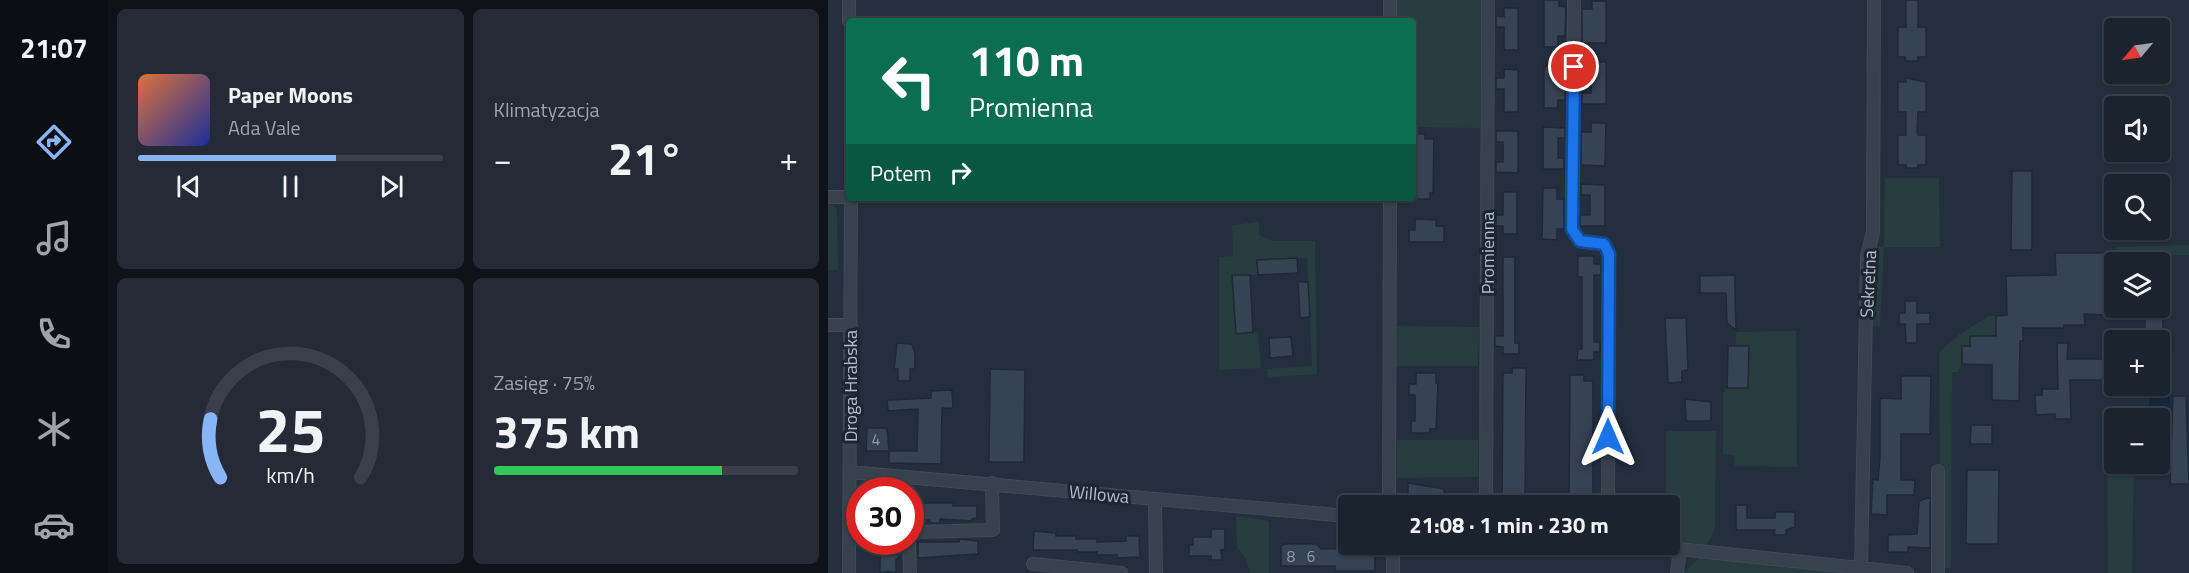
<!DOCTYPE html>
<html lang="pl">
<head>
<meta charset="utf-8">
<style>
	:root { --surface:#1b232e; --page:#242b36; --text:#f1f3f6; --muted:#a0a4aa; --line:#39404a; --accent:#8ab4f8 }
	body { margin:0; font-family:"Titillium Web",sans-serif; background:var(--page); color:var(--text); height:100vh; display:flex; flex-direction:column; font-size:22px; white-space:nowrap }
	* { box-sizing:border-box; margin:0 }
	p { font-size:20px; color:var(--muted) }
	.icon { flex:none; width:33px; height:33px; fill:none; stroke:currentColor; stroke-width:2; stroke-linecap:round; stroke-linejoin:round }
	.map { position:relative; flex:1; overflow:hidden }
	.sheet { display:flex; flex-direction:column; gap:9px; padding:9px; background:#0f1319; width:720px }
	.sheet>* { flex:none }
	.guide { position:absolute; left:18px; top:18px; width:570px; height:183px; border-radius:6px; box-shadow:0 2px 4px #0004,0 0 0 2px var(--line); background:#0b6e4f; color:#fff; overflow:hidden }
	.needle { width:39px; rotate:241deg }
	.controls { position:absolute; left:1276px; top:18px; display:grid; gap:12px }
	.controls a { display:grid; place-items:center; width:66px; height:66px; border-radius:6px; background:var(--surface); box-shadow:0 2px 4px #0004,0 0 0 2px var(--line); font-size:30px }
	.speed { position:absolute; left:18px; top:477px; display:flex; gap:12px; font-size:30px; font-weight:700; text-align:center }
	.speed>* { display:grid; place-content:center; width:78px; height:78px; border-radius:50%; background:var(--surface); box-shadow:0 2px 4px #0004,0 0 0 2px var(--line); line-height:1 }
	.speed .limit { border:9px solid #d22; background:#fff; color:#111 }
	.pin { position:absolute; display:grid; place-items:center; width:51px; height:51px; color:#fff; margin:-26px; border:3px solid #fff; border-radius:50%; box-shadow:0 2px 6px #0007 }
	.me { position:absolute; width:66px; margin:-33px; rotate:0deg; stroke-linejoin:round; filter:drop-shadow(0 0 4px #0008) }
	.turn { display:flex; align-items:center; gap:21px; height:126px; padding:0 24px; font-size:27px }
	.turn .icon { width:78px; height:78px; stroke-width:2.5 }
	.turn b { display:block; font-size:42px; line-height:51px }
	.then { display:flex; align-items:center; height:57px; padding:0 24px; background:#0003; gap:12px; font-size:22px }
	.big { font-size:45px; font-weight:700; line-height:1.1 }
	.sheet .tile { flex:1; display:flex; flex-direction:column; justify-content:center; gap:9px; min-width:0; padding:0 21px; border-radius:9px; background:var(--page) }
	.sheet .dial { align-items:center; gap:0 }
	.dial svg { height:156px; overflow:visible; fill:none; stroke:var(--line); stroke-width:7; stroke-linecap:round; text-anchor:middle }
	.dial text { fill:var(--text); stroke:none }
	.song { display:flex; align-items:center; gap:18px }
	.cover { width:72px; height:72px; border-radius:9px; background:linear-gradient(135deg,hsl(20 70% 55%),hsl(230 70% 35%)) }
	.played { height:6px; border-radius:3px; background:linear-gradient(90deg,var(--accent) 65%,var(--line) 65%) }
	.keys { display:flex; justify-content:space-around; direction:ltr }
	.heat { display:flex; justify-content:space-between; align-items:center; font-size:33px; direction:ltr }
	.charge { height:9px; border-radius:4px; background:linear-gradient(90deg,#34c759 75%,var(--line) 0) }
	.sheet .tiles { flex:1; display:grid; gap:9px; grid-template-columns:repeat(2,1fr) }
	.trip { position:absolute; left:510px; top:495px; width:342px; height:60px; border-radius:6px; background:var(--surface); box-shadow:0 2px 4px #0004,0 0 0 2px var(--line); font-weight:700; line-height:60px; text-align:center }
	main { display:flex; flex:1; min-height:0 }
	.dock { display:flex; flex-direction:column; width:108px; justify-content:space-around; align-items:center; background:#0b0e12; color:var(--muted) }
	.dock .icon { width:42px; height:42px }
	.dock .on { color:var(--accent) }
	.dock b { font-size:27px; color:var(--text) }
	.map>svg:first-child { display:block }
	.green { fill:#263c3f }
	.water { fill:#17263c }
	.building { fill:#364354; stroke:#1f2835; stroke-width:1.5 }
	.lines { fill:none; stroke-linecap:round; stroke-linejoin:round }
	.minor-casing { stroke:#414a57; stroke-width:14 }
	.path { stroke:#3f5557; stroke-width:2; stroke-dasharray:4.5 4.5; stroke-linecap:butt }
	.minor { stroke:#38414e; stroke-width:12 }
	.route-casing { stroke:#114b97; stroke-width:15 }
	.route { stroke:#1a73e8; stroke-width:10 }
	.labels { text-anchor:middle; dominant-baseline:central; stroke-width:6; stroke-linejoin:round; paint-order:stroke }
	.number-label { font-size:15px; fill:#929caa }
	.street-label { font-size:18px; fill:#b4bcc9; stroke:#1d2633 }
</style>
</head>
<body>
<main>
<nav class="dock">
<b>21:07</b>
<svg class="icon on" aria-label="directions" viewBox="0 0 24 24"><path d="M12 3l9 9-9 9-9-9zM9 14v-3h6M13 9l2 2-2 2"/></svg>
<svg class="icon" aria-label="music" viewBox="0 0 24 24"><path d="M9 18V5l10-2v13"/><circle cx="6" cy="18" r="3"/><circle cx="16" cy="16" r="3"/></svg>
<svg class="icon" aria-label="phone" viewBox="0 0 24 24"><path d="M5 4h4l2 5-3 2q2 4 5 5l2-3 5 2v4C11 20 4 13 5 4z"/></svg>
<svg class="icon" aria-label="climate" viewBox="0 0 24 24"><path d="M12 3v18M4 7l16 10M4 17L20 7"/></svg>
<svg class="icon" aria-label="car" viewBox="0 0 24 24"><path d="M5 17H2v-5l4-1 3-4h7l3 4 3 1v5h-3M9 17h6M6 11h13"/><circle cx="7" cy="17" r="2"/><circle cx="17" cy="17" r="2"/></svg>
</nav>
<section class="sheet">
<div class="tiles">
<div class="tile">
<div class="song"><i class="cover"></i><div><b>Paper Moons</b><p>Ada Vale</p></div></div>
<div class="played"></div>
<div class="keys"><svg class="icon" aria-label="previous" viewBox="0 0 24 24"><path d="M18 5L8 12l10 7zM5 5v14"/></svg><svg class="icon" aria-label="pause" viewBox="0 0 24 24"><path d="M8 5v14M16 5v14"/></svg><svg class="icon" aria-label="next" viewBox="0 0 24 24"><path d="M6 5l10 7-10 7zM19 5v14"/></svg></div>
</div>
<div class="tile"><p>Klimatyzacja</p>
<div class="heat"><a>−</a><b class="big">21°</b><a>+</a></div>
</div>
<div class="tile dial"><svg viewBox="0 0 100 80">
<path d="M14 69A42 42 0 1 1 86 69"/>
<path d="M14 69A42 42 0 0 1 9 39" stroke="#8ab4f8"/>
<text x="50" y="56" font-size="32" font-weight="700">25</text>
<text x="50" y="72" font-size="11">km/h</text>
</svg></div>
<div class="tile"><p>Zasięg · 75%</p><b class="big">375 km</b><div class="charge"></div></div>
</div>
</section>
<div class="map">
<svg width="1361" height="573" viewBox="0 0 1361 573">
	<rect width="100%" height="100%" fill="#242f3e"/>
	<path class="green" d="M568 0H653L652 128 585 127V21H568Z
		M1057 178H1111L1112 247H1056L1052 327 1044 326 1042 323 1045 247 1056 246Z
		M0 203 9 209 10 270H0Z
		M431 222V235L446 241H487L489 374 440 377 439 369 484 366 479 258 430 260V275L404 276 408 333 430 332 433 368 391 370V257L405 256 404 225Z
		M1361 245V255H1289L1288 247Z
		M1161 316H1168V336H1142V346L1134 347V364L1130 372H1124L1123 569 1113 567 1111 352 1132 334Z
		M569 326 651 327 650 366H569Z
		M968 331 969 467 907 466 906 455 895 454V392H897V388H920L921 347 908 346V332Z
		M1279 426H1287V464H1306L1304 573H1280Z
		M838 431H888L887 526 884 537 878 545 842 540V506L838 505Z
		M569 440H650V477L569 478Z
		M408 516 441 521V573H422L418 558 409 547Z
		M871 557 1002 570 1004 573H856Z"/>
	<path class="water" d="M1321 395H1342L1343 419 1321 418Z"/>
	<path class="building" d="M716 0H731V6L738 7 737 36H730V47H716Z
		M1078 0H1090V27H1098V57H1090V61H1078L1077 57H1070V27H1078Z
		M764 1H778V43H754V9H764Z
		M676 8H690V50H676V27H668V16L676 17Z
		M754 62H778V104H754V93H763V73H754Z
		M716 66H737V100H730V108H716Z
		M676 69 690 70V112H676V89H668V78H676Z
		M1078 78 1098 82V112H1090L1089 131 1090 135H1098V165H1090V168H1078V165H1070V135H1078V112H1070V82H1078Z
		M763 123H778L777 166 753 165V132H763Z
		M715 127 737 128V138H730V158H736V169H715Z
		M668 131H690V173L668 172V162H675V142H668Z
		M585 134H597V139H606L605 193H602V199H589L588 187H585Z
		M1184 171H1204V250H1183Z
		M753 184 777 185V226H752V215H762V195H753Z
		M715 188H729V199H736V229H729V240L714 239Z
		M675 192H689V234H675V226H667V215H675Z
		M587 219 608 220V226H616V242H581V230H587Z
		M1227 253H1277L1278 315 1256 314 1257 325H1236V328H1195V341H1192L1191 401 1164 400V365L1134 364V346H1142V336H1168V316L1179 315 1178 276 1228 275Z
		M750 256H766V264H773V275H766V342H772V352H766V360H749L750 349H754V277H750Z
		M675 257H687V343H691V354H675V347L667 346V336H675Z
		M469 258 470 273 430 275 429 260Z
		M404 275H422L425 332 408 334Z
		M907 275V292L908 330 899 323 898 293H872V276Z
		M470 282H480L482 317 472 318Z
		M1077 301H1089V313H1102V324H1089V343H1078L1077 324H1071V313H1077Z
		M1293 308H1335V334H1344V349H1332V340H1317V319H1293Z
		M837 318H858L860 370 854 371V382L840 383Z
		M463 337 465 356 442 358 441 338Z
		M69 343 84 344 87 354V369H82V381H70V369H66Z
		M1229 343H1240L1239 359H1287V380H1242L1243 419H1227V414L1208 415 1207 395H1214V389H1230Z
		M900 346H921L920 388H899Z
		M684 368H698L697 506H674L675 373H684Z
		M162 369 197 370 196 462H161Z
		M588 373H608V383H610L608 429H602V433H583V421H587V395H581V384H588Z
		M742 375H756V381H765V506H741Z
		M1073 376H1103L1102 434H1073V480H1087L1086 495H1059V515L1043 514 1045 479 1050 480 1052 457V398L1073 399Z
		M124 390 125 408H114L113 464 61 463V451H89L90 409 60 411 59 400 103 398V391Z
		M1345 396H1358L1361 484H1342Z
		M857 399 883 402V421H858Z
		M1143 425H1164V444H1142Z
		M39 428H59L61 451H38Z
		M1139 470H1171L1170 544H1138Z
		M580 483 616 489V498H612V504L597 505 598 499H580Z
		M1102 497V548L1080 547V552H1060V535L1089 534 1091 501Z
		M82 503H125V506H149V518L144 519V521L112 519V523H102L101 520H82Z
		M908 505H919V518H947V512H967V527L958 530V535H946L947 530H908Z
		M383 529H397V550H393L394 560H383V556H361V545H365V537H383Z
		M206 531 228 533V536H248V539H269V542L298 541V536H311L312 557 289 558V555H269V552H249V550H205Z
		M132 539 150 541V554L90 558V542H131Z
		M52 542H68L71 559H68V572H52Z
		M457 544H489L493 549 543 548 547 550V571H507V566H453V546Z"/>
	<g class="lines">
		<defs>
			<path id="minor" d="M21 0V21
				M746 0 744 229 752 241 776 244 781 253 780 506
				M562 21V0
				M0 197H21
				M0 325H23
				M21 472 520 516
				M327 499 328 573
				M561 506 562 198
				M658 506 660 0
				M82 535 87 532 165 530 164 483
				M81 542 82 573
				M565 544V573
				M804 544 1079 573
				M205 564 293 573
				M1033 569 1039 256 1045 232 1046 0
				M21 573 23 198
				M849 573 852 549
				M1110 573V471"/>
		</defs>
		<use href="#minor" class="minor-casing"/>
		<path class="path" d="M86 490 87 521"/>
		<use href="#minor" class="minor"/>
	</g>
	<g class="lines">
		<defs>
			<path id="route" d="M746 67 744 229 752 241 776 244 781 254 780 437"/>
		</defs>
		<use href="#route" class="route-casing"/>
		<use href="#route" class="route"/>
	</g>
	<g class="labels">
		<g class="number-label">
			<text x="48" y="439">4</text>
			<text x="463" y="556">8</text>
			<text x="483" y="556">6</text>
		</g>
		<g class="street-label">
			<text transform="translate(659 253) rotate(-90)">Promienna</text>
			<text transform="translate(1040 284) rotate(-87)">Sekretna</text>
			<text transform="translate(22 386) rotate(-90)">Droga Hrabska</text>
			<text transform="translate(271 494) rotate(5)">Willowa</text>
		</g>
	</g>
</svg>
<div class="controls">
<a><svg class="needle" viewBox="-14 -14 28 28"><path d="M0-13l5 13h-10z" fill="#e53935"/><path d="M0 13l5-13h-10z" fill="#a0a4aa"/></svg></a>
<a><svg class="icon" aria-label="sound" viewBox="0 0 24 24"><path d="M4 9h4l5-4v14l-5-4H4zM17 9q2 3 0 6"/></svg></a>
<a><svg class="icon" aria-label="search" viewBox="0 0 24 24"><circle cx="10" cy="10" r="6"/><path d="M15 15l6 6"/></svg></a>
<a><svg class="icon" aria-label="layers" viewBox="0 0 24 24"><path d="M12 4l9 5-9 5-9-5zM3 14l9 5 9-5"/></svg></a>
<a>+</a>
<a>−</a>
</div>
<div class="speed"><div class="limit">30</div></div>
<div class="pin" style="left:746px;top:67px;background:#d93025"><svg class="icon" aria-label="arrive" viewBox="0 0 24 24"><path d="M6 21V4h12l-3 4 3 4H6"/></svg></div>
<svg class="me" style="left:780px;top:437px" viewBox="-20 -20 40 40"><path d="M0-17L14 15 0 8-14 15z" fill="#1a73e8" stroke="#fff" stroke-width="4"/></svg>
<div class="trip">21:08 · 1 min · 230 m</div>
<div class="guide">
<div class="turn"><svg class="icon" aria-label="left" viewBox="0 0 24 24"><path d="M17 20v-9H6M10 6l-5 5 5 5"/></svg><div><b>110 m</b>Promienna</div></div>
<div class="then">Potem<svg class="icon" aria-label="right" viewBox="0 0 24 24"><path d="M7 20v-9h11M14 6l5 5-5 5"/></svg></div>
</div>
</div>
</main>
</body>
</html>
